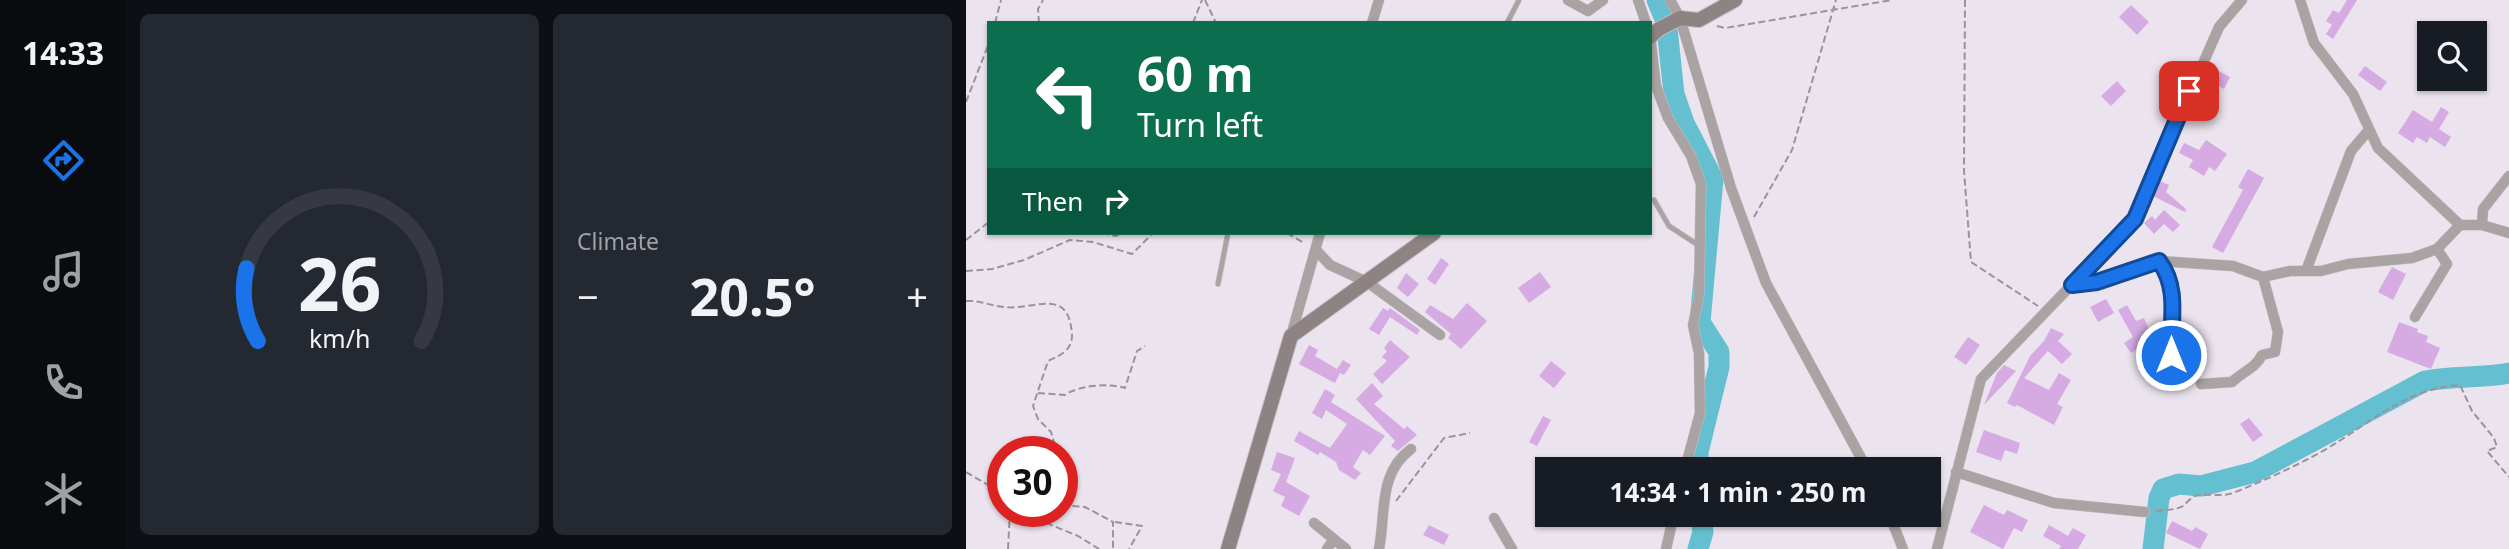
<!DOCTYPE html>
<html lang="en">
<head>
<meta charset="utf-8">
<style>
	:root { --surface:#171b24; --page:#242831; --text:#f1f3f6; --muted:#9ea1a6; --line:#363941; --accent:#1a73e8 }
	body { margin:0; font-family:"Noto Sans",sans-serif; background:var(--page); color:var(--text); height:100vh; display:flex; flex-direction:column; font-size:26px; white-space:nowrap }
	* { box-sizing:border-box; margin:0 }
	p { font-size:23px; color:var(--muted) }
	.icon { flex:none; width:38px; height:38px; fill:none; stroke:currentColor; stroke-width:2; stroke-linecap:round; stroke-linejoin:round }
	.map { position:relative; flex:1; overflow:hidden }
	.drawer { display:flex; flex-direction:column; gap:14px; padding:14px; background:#0d0f14; width:840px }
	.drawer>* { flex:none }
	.top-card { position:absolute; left:21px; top:21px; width:665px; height:214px; border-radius:0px; box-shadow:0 2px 5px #0004; background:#0b6e4f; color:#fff; overflow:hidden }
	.tools { position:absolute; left:1451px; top:21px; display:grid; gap:14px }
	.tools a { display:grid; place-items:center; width:70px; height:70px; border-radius:0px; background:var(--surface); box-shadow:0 2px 5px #0004; font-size:35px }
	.speed { position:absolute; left:21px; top:436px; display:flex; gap:14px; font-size:35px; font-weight:700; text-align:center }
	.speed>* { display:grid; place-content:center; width:91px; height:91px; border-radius:50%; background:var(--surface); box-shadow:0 2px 5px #0004; line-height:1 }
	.speed .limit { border:10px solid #d22; background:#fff; color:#111 }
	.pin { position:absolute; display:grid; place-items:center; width:60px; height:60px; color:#fff; margin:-30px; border-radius:14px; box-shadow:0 4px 10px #0006 }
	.me { position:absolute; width:77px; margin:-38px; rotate:0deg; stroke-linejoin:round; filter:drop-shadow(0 0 5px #0008) }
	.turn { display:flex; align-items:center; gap:24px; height:147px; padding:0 35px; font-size:32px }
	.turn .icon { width:91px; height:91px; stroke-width:2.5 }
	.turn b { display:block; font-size:49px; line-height:60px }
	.then { display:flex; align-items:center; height:66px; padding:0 35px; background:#0003; gap:14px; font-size:26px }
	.big { font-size:52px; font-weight:700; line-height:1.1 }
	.drawer .widget { flex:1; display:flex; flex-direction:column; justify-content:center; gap:10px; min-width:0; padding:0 24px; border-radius:10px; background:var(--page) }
	.drawer .dial { align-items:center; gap:0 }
	.dial svg { height:182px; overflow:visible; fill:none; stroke:var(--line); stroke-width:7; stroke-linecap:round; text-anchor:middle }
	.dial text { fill:var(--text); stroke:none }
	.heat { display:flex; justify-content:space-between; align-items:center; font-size:38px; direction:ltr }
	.drawer .tiles { flex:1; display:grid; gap:14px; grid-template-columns:repeat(2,1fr) }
	.trip { position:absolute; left:569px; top:457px; width:406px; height:70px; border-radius:0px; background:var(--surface); box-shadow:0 2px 5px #0004; font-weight:700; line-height:70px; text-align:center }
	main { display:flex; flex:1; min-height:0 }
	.tabs { display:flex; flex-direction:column; width:126px; justify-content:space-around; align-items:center; background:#090b0e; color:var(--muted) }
	.tabs .icon { width:49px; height:49px }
	.tabs .active { color:var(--accent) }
	.tabs b { font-size:32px; color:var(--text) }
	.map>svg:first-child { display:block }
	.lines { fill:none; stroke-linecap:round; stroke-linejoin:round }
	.river { stroke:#64c0d0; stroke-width:21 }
	.building { fill:#d6abe3 }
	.lane-casing { stroke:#c5bec7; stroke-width:6 }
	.street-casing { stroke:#c5bec7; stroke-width:11 }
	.secondary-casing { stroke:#c5bec7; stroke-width:16 }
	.path { stroke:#99939b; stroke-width:2; stroke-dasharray:7 3.5; stroke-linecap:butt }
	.lane { stroke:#a9a3a3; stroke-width:4.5 }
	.street { stroke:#a9a3a3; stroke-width:10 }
	.secondary { stroke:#8c8382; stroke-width:14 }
	.route-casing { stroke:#114b97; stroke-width:18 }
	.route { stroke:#1a73e8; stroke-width:12 }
</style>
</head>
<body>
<main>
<nav class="tabs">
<b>14:33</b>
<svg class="icon active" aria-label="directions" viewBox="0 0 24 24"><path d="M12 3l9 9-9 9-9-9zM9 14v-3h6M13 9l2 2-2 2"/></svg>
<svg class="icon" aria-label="music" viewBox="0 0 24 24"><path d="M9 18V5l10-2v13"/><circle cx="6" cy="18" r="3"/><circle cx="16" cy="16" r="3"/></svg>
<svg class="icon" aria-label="phone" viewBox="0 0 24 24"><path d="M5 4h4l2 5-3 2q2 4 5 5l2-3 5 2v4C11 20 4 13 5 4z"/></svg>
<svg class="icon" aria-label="climate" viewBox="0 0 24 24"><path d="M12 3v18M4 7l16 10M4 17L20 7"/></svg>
</nav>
<section class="drawer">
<div class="tiles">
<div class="widget dial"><svg viewBox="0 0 100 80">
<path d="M14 69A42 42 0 1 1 86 69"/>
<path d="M14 69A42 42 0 0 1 9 37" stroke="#1a73e8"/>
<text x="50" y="56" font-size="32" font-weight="700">26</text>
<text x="50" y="72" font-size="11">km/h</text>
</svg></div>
<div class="widget"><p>Climate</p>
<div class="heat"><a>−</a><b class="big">20.5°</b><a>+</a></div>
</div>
</div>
</section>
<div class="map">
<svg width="1543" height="549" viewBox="0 0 1543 549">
	<rect width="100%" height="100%" fill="#ebe3ed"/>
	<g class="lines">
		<path class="river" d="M691 0 699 19
			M701 28 708 94 718 123 747 179 734 322 753 352V367L732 452V469
			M732 549 737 532 734 514
			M1187 549 1193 498 1197 489 1213 484 1235 486 1289 472 1459 381C1487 376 1515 378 1543 373"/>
	</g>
	<path class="building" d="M1381 0H1391L1367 39 1360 34 1366 25 1360 21 1367 10 1373 13Z
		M1165 5 1183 22 1171 35 1153 17Z
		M1399 66 1421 82 1414 91 1392 75Z
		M1245 67 1264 77 1258 89 1248 83 1245 89 1236 85Z
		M1151 81 1160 91 1145 106 1135 96Z
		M1475 107 1483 112 1473 129 1485 137 1479 147 1464 137 1461 143 1451 137 1447 143 1432 133 1447 110 1466 122Z
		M1240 140 1261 154 1249 171 1243 167 1238 176 1223 167 1227 160 1213 153 1218 143 1233 150Z
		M1282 169 1298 178 1257 253 1246 247 1277 190 1272 187Z
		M1194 181 1203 185 1200 192 1220 209 1219 212 1187 196Z
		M1198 210 1214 225 1207 232 1198 224 1188 234 1178 223 1186 216 1189 220Z
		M475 258 483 264 469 285 461 279Z
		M1426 267 1440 274 1427 300 1412 292Z
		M574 272 585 287 563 303 552 288Z
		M440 273 453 284 442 297 431 288Z
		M1140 299 1148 313 1132 322 1124 307Z
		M501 303 521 321 495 349 482 338 485 334 459 312 464 305 487 319Z
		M1161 305 1170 321 1178 318 1187 339 1165 353 1158 343 1167 337 1152 310Z
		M417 308 422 311 424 308 454 330 451 335 424 317 413 335 403 329Z
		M1433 322 1452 329 1451 332 1462 336 1460 342 1474 348 1465 369 1421 352Z
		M1085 328 1098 334 1092 341 1106 354 1096 364 1082 351 1058 378 1083 390 1093 373 1105 380 1091 404 1097 407 1088 425 1051 405 1049 407 1041 403 1064 356 1078 341Z
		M1002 337 1014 345 1000 365 988 357Z
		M424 340 444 357 416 384 407 374 421 361 416 357 421 351 418 348Z
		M343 345 352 350 349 356 371 369 377 360 385 365 378 375 374 373 369 383 333 364Z
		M585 361 600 373 588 388 573 376Z
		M1038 365 1050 371 1018 405 1031 373Z
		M406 383 417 396 408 404 438 429 441 426 451 435 432 451 425 446 429 441 390 399Z
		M359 389 369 395 365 402 419 436 404 455 397 450 387 467 395 473 389 480 373 470 370 462 354 452 352 455 328 441 333 431 364 448 381 424 360 410 356 419 346 413Z
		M577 416 585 420 571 446 563 442Z
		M1283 418 1297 435 1287 442 1274 424Z
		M1018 430 1054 443 1051 454 1039 450 1035 461 1010 452Z
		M311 452 329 458 320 482 344 496 333 516 315 506 319 497 307 491 315 474 305 470Z
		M1018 505 1038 515 1041 510 1062 520 1056 532 1048 528 1037 549 1004 532Z
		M1206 521 1226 531 1229 527 1242 534 1234 549 1200 533Z
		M463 525 483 535 478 545 457 535Z
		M1083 525 1102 536 1107 528 1120 535 1112 549H1093L1095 546 1077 536Z"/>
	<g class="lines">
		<defs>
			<path id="lane" d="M541 23 553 0
				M688 200 703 226 732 245
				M252 284 262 233"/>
			<path id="street" d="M602 0 622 11 637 0
				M672 0 680 23
				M704 0 714 18 765 188 800 283 901 469
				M1334 0 1348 43 1387 94 1412 148 1494 225
				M406 23 413 0
				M684 35 690 86 702 118 725 156 735 184 733 296 727 325 733 353 734 413 719 469
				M1516 225 1517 209 1543 176
				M350 250 364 265 401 282 474 335
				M1193 261C1214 289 1204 322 1205 355
				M1340 271 1385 151 1402 131
				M1106 285 1131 282 1193 261 1267 266 1297 277 1324 271H1355L1382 264 1446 258 1471 249 1494 225H1516L1543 233
				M1449 317 1481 264 1471 249
				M325 336 354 233
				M1235 384 1266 382C1277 371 1289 369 1296 355L1309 352 1312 332 1297 277
				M990 472 1088 503 1179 512
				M923 514 937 549
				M528 518 546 549
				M348 523 380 549
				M361 549 368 539
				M413 549C420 513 412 473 445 449
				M700 549 708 514
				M971 549 1015 379 1169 219 1253 27 1276 0"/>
			<path id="secondary" d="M684 37 693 29 714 18 733 20 769 0
				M262 549 325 336 468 233"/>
		</defs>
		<use href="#lane" class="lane-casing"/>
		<use href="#street" class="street-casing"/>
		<use href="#secondary" class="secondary-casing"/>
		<path class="path" d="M239 0 250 23
			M999 0 998 171 1005 262 1072 306
			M29 23 35 0
			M73 23 72 9 77 0
			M227 23 236 0
			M751 26 759 28 926 0
			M0 102 23 43
			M788 217 826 150 870 0
			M136 233 149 236 160 233
			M321 233 338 243
			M0 240 23 222
			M0 271 26 269 58 260 104 240 127 242 166 254 187 233
			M0 301C14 300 24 306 38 307 68 311 103 285 106 335 106 350 95 355 82 361L67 406 72 419 85 432 91 452
			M72 393 99 395C113 385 143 383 159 388L171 351 179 346
			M0 472 37 494
			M430 501 478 438 504 433
			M96 505 119 507 147 522V549
			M51 511 112 536 133 549
			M1190 511C1199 510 1210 510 1217 506 1221 503 1224 498 1229 496 1241 493 1256 497 1267 493 1297 481 1326 468 1355 452 1403 425 1436 389 1494 385L1506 411 1528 438 1531 447 1521 451 1543 477
			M149 522 176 526 163 549
			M42 549 44 511"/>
		<use href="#lane" class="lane"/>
		<use href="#street" class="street"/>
		<use href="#secondary" class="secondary"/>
	</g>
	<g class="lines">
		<defs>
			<path id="route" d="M1205 355C1204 322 1214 289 1193 261L1131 282 1106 285 1169 219 1223 91"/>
		</defs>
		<use href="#route" class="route-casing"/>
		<use href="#route" class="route"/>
	</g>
</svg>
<div class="tools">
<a><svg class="icon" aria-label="search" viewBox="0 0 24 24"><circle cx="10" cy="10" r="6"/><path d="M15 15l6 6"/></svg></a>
</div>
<div class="speed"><div class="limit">30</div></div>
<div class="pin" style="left:1223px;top:91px;background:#d93025"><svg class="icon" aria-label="arrive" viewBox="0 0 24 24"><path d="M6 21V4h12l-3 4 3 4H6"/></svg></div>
<svg class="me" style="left:1205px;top:355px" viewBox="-20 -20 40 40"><circle r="17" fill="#1a73e8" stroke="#fff" stroke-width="3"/><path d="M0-11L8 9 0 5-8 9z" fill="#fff"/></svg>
<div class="trip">14:34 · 1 min · 250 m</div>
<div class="top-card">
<div class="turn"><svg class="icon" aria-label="left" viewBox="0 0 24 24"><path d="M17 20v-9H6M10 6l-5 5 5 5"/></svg><div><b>60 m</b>Turn left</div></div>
<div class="then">Then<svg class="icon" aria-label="right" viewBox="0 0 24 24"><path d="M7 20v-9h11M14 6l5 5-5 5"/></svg></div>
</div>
</div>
</main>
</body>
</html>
